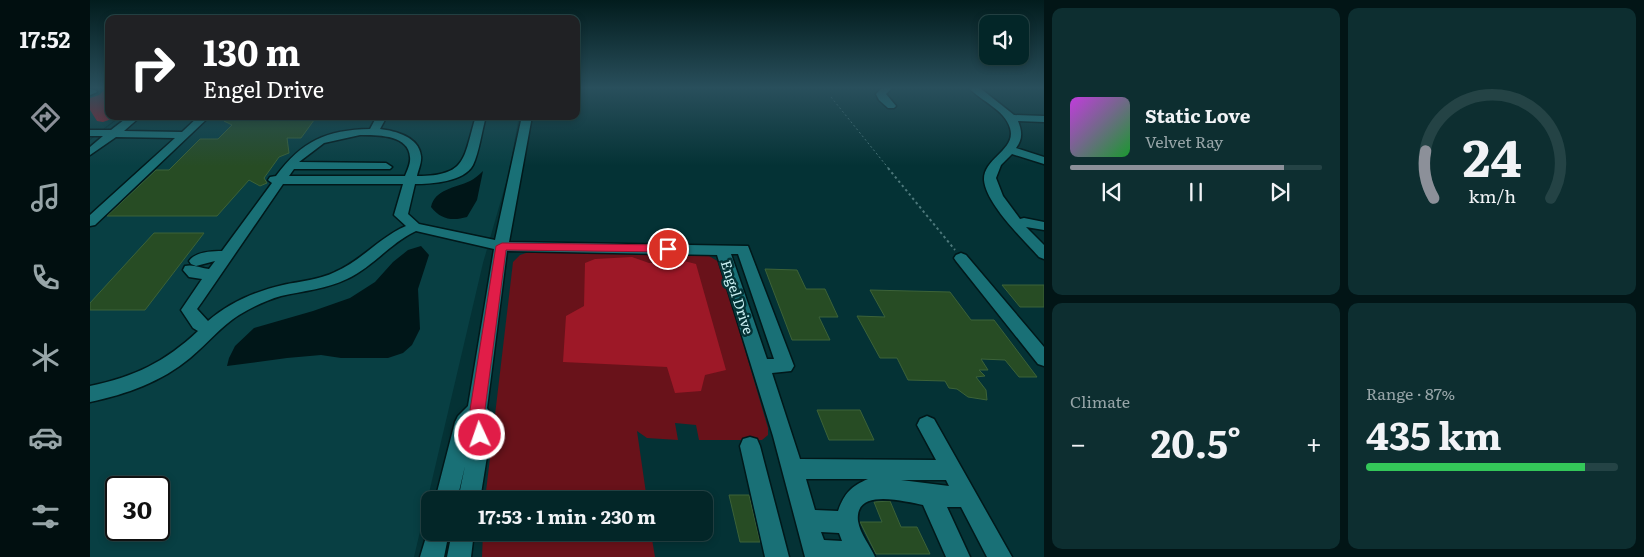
<!DOCTYPE html>
<html lang="en">
<head>
<meta charset="utf-8">
<style>
	:root { --surface:#032628; --page:#0d2e30; --text:#f1f3f6; --muted:#97a5a8; --line:#244345; --accent:#8c9099 }
	body { margin:0; font-family:Literata,serif; background:var(--page); color:var(--text); height:100vh; display:flex; flex-direction:column; font-size:19px; white-space:nowrap }
	* { box-sizing:border-box; margin:0 }
	p { font-size:16px; color:var(--muted) }
	.icon { flex:none; width:28px; height:28px; fill:none; stroke:currentColor; stroke-width:2; stroke-linecap:round; stroke-linejoin:round }
	.map { position:relative; flex:1; overflow:hidden }
	.drawer { display:flex; flex-direction:column; gap:8px; padding:8px; background:#021516; width:600px }
	.drawer>* { flex:none }
	.guide { position:absolute; left:15px; top:15px; width:475px; height:105px; border-radius:10px; box-shadow:0 2px 8px #0003,0 0 0 1px var(--line); background:#202124; color:#fff; overflow:hidden }
	.fabs { position:absolute; left:889px; top:15px; display:grid; gap:10px }
	.fabs a { display:grid; place-items:center; width:50px; height:50px; border-radius:10px; background:var(--surface); box-shadow:0 2px 8px #0003,0 0 0 1px var(--line); font-size:25px }
	.speed { position:absolute; left:15px; top:476px; display:flex; gap:10px; font-size:25px; font-weight:700; text-align:center }
	.speed>* { display:grid; place-content:center; width:65px; height:65px; border-radius:50%; background:var(--surface); box-shadow:0 2px 8px #0003,0 0 0 1px var(--line); line-height:1 }
	.speed .limit { border:2px solid #111; border-radius:8px; background:#fff; color:#111 }
	.pin { position:absolute; display:grid; place-items:center; width:42px; height:42px; color:#fff; margin:-21px; border:2px solid #fff; border-radius:50%; box-shadow:0 1px 5px #0007 }
	.me { position:absolute; width:55px; margin:-28px; rotate:357deg; stroke-linejoin:round; filter:drop-shadow(0 0 4px #0008) }
	.turn { display:flex; align-items:center; gap:18px; height:105px; padding:0 15px; font-size:22px }
	.turn .icon { width:65px; height:65px; stroke-width:2.5 }
	.turn b { display:block; font-size:35px; line-height:42px }
	.big { font-size:38px; font-weight:700; line-height:1.1 }
	.drawer .tile { flex:1; display:flex; flex-direction:column; justify-content:center; gap:8px; min-width:0; padding:0 18px; border-radius:10px; background:var(--page) }
	.drawer .dial { align-items:center; gap:0 }
	.dial svg { height:130px; overflow:visible; fill:none; stroke:var(--line); stroke-width:7; stroke-linecap:round; text-anchor:middle }
	.dial text { fill:var(--text); stroke:none }
	.song { display:flex; align-items:center; gap:15px }
	.cover { width:60px; height:60px; border-radius:8px; background:linear-gradient(135deg,hsl(290 70% 55%),hsl(130 70% 35%)) }
	.played { height:5px; border-radius:2px; background:linear-gradient(90deg,var(--accent) 85%,var(--line) 85%) }
	.keys { display:flex; justify-content:space-around; direction:ltr }
	.heat { display:flex; justify-content:space-between; align-items:center; font-size:28px; direction:ltr }
	.charge { height:8px; border-radius:4px; background:linear-gradient(90deg,#34c759 87%,var(--line) 0) }
	.drawer .tiles { flex:1; display:grid; gap:8px; grid-template-columns:repeat(2,1fr) }
	.trip { position:absolute; left:331px; top:491px; width:292px; height:50px; border-radius:10px; background:var(--surface); box-shadow:0 2px 8px #0003,0 0 0 1px var(--line); font-weight:700; line-height:50px; text-align:center }
	main { display:flex; flex:1; min-height:0 }
	.tab-bar { display:flex; flex-direction:column; width:90px; justify-content:space-around; align-items:center; background:#010f10; color:var(--muted) }
	.tab-bar .icon { width:35px; height:35px }
	.tab-bar .selected { color:var(--accent) }
	.tab-bar b { font-size:22px; color:var(--text) }
	.map>svg:first-child { display:block }
	.built { fill:#083f43; fill-rule:evenodd }
	.green { fill:#69121a }
	.forest { fill:#9d1827 }
	.water { fill:#001618 }
	.building { fill:#274c24; stroke:#3c6238 }
	.lines { fill:none; stroke-linecap:round; stroke-linejoin:round }
	.minor-casing { stroke:#01181a; stroke-width:3 }
	.path-far1 { stroke:#4d787b; stroke-width:1; stroke-dasharray:2 2.5; stroke-linecap:butt }
	.path { stroke:#4d787b; stroke-width:2; stroke-dasharray:2.5 3; stroke-linecap:butt }
	.minor { fill:#197076; fill-rule:evenodd }
	.route { fill:#e11d48; stroke:#92132f }
	.labels { text-anchor:middle; dominant-baseline:central; stroke-width:5; stroke-linejoin:round; paint-order:stroke }
	.street-label { font-size:14px; fill:#cbf1f4; stroke:#043235 }
</style>
</head>
<body>
<main>
<nav class="tab-bar">
<b>17:52</b>
<svg class="icon selected" aria-label="directions" viewBox="0 0 24 24"><path d="M12 3l9 9-9 9-9-9zM9 14v-3h6M13 9l2 2-2 2"/></svg>
<svg class="icon" aria-label="music" viewBox="0 0 24 24"><path d="M9 18V5l10-2v13"/><circle cx="6" cy="18" r="3"/><circle cx="16" cy="16" r="3"/></svg>
<svg class="icon" aria-label="phone" viewBox="0 0 24 24"><path d="M5 4h4l2 5-3 2q2 4 5 5l2-3 5 2v4C11 20 4 13 5 4z"/></svg>
<svg class="icon" aria-label="climate" viewBox="0 0 24 24"><path d="M12 3v18M4 7l16 10M4 17L20 7"/></svg>
<svg class="icon" aria-label="car" viewBox="0 0 24 24"><path d="M5 17H2v-5l4-1 3-4h7l3 4 3 1v5h-3M9 17h6M6 11h13"/><circle cx="7" cy="17" r="2"/><circle cx="17" cy="17" r="2"/></svg>
<svg class="icon" aria-label="filters" viewBox="0 0 24 24"><path d="M4 7h16M4 17h16"/><circle cx="9" cy="7" r="2"/><circle cx="15" cy="17" r="2"/></svg>
</nav>
<div class="map">
<svg width="954" height="557" viewBox="0 0 954 557">
	<rect width="100%" height="100%" fill="#043235"/>
	<path class="built" d="M0 88H19V116H30L0 139Z
		M32 116H429L419 172 393 263 324 557H0V140ZM26 488H69V530H26Z"/>
	<path class="green" d="M439 252 611 255 619 256 629 262 678 428V435L672 440H609L606 425 585 423 588 440 557 438 547 431 557 500H395L423 262 430 255Z
		M393 533H561L565 557H392Z"/>
	<path class="forest" d="M13 88H19V116H30L13 122 7 121 0 110V98L9 95 14 90Z
		M542 257 559 263 594 261 606 264 636 370 615 375 611 391 585 393 577 367 473 362 476 316 494 306 495 263 505 259Z"/>
	<path class="water" d="M393 171 387 200 377 217C363 221 351 220 341 207 345 189 365 188 380 181 384 179 389 175 393 171Z
		M331 246 339 255 328 289 330 329 322 345 313 353 298 358H251L231 355 197 358 137 366 139 358 145 346 164 328 223 311 260 298 285 282 303 262 318 250Z"/>
	<path class="building" d="M147 116H227L211 138H197L199 153 189 157 174 178 177 183 170 186 159 180 127 216H17L66 170H79L110 139H128L142 125 134 121Z
		M64 233H114L55 310H0V303Z
		M675 269 707 270 716 289H735L748 317H729L740 340H702Z
		M912 285H954V307H930Z
		M780 290 860 292 881 320H904L947 377H929L915 360 891 359 898 370H889L895 376 886 377 896 390 897 400 878 397 867 389 859 388 855 381 818 380 807 358H790L767 316 795 317Z
		M727 410H770L784 440H739Z
		M639 495H659L670 542H650Z
		M800 501 811 527H827L840 554H786L770 522H792L784 502Z"/>
	<g class="lines">
		<defs>
			<path id="minor" d="M792 88H802L796 94 806 106 804 108H798L789 100 786 94Z
				M879 88H890L924 115 954 116V122L928 121C932 131 933 139 926 148L954 157V164L922 154 911 165 906 178 913 196 930 219 934 218 954 222V230L936 227 954 245V259L949 257C933 239 896 204 894 180 893 158 927 150 920 128 915 110 891 101 879 88Z
				M0 89 5 90 7 92 0 95Z
				M39 116H51L34 131 92 132 109 116H120L5 225 0 226V215L85 138 26 137 0 155V147L13 136H0V130H21Z
				M287 116H297L290 129C306 131 329 137 331 156 332 162 328 171 327 176 378 176 373 158 386 116H396C392 130 389 153 383 165 374 182 341 184 325 184L318 214 329 224 405 240 432 116H442L419 242 658 246 704 366 701 371 682 373 710 459 846 460 827 425 830 419 837 416 844 419 922 557H897L871 507H857L880 557H856L833 505C816 502 764 487 768 521 770 534 780 545 785 557H715L683 436 627 255 417 251 397 408 403 419 390 500H368L375 466 367 500H345L365 422 368 416 378 406 404 249 326 231C300 243 283 267 257 279 236 289 213 291 191 296 177 300 162 307 149 315 131 326 117 344 100 358 71 382 37 394 0 402V386C44 377 75 362 108 331L103 328 91 310 112 279 99 277 93 270 95 266C103 264 111 268 119 269L125 261 106 266 101 264 99 261C105 252 121 251 132 251L182 183 178 180 180 177 186 176C212 141 236 130 280 129ZM270 135C285 135 319 134 320 157 321 163 317 171 315 176H199L204 169H300L302 167 296 163 209 162 234 143ZM193 184H313L304 215 316 226C290 237 271 261 245 272 229 280 211 281 193 285 166 291 139 303 118 321L107 309 112 302ZM641 254H648L684 359H677ZM716 479H778C761 486 754 494 748 511L725 510ZM811 480H856L859 486ZM731 532 749 533 752 541 734 540Z
				M871 253 876 255 954 347V366L948 364 866 261 864 258 866 255Z
				M660 437 667 439 670 446 699 557H675L650 446 653 439Z
				M340 524V532H359L354 557H330Z
				M362 532H384L381 557H357Z"/>
		</defs>
		<use href="#minor" class="minor-casing"/>
		<path class="path-far1" d="M741 97 799 169"/>
		<path class="path" d="M798 168 865 250"/>
		<use href="#minor" class="minor"/>
	</g>
	<linearGradient id="sky" x2="0" y2="1"><stop stop-color="#021c1d"/><stop offset="0.53" stop-color="#294f5c"/><stop offset="1" stop-color="#294f5c" stop-opacity="0"/></linearGradient>
	<rect width="954" height="166" fill="url(#sky)"/>
	<path class="route" d="M412 243 578 245 583 249 578 252 416 250 395 409C401 420 400 429 395 440L390 442 385 440C380 430 387 425 380 410L406 246Z"/>
	<g class="labels">
		<g class="street-label">
			<text transform="translate(648 297) rotate(72)">Engel Drive</text>
		</g>
	</g>
</svg>
<div class="fabs">
<a><svg class="icon" aria-label="sound" viewBox="0 0 24 24"><path d="M4 9h4l5-4v14l-5-4H4zM17 9q2 3 0 6"/></svg></a>
</div>
<div class="speed"><div class="limit">30</div></div>
<div class="pin" style="left:578px;top:249px;background:#d93025"><svg class="icon" aria-label="arrive" viewBox="0 0 24 24"><path d="M6 21V4h12l-3 4 3 4H6"/></svg></div>
<svg class="me" style="left:390px;top:435px" viewBox="-20 -20 40 40"><circle r="17" fill="#e11d48" stroke="#fff" stroke-width="3"/><path d="M0-11L8 9 0 5-8 9z" fill="#fff"/></svg>
<div class="trip">17:53 · 1 min · 230 m</div>
<div class="guide">
<div class="turn"><svg class="icon" aria-label="right" viewBox="0 0 24 24"><path d="M7 20v-9h11M14 6l5 5-5 5"/></svg><div><b>130 m</b>Engel Drive</div></div>
</div>
</div>
<section class="drawer">
<div class="tiles">
<div class="tile">
<div class="song"><i class="cover"></i><div><b>Static Love</b><p>Velvet Ray</p></div></div>
<div class="played"></div>
<div class="keys"><svg class="icon" aria-label="previous" viewBox="0 0 24 24"><path d="M18 5L8 12l10 7zM5 5v14"/></svg><svg class="icon" aria-label="pause" viewBox="0 0 24 24"><path d="M8 5v14M16 5v14"/></svg><svg class="icon" aria-label="next" viewBox="0 0 24 24"><path d="M6 5l10 7-10 7zM19 5v14"/></svg></div>
</div>
<div class="tile dial"><svg viewBox="0 0 100 80">
<path d="M14 69A42 42 0 1 1 86 69"/>
<path d="M14 69A42 42 0 0 1 9 40" stroke="#8c9099"/>
<text x="50" y="56" font-size="32" font-weight="700">24</text>
<text x="50" y="72" font-size="11">km/h</text>
</svg></div>
<div class="tile"><p>Climate</p>
<div class="heat"><a>−</a><b class="big">20.5°</b><a>+</a></div>
</div>
<div class="tile"><p>Range · 87%</p><b class="big">435 km</b><div class="charge"></div></div>
</div>
</section>
</main>
</body>
</html>
